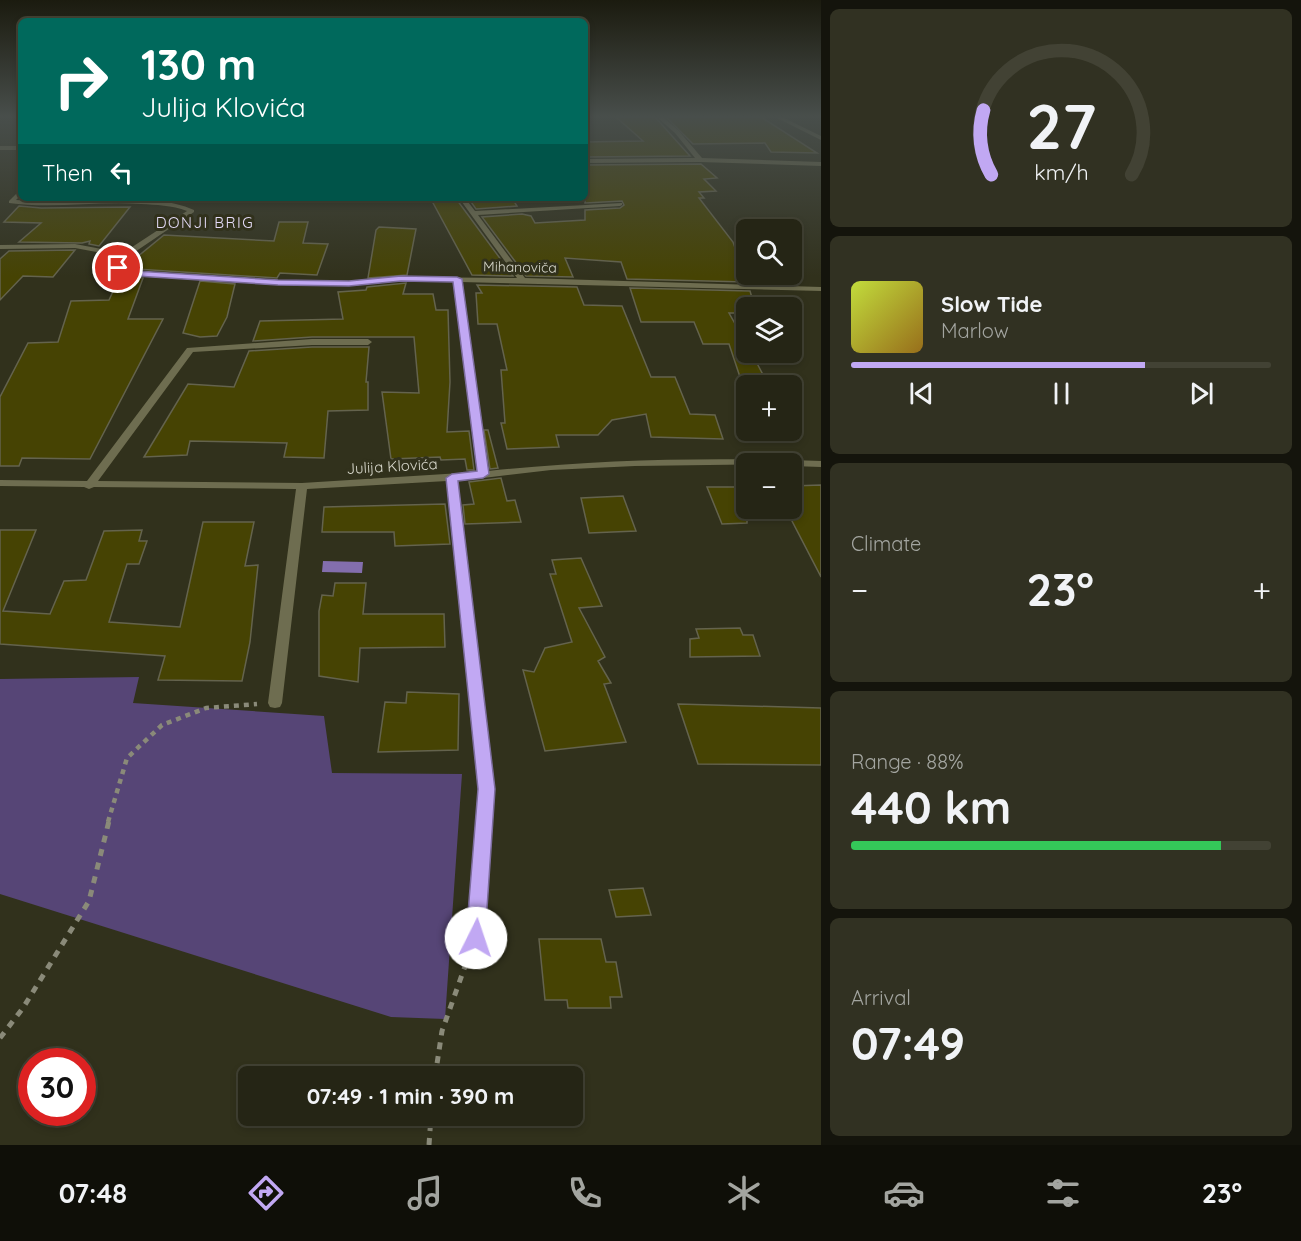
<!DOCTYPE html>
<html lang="en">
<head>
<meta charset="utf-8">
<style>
	:root { --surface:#252515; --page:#313122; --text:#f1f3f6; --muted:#a3a5a0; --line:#424234; --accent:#c1a8f3 }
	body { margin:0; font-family:Quicksand,sans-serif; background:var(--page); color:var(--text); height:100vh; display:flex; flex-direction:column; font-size:22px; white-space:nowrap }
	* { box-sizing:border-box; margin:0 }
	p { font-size:20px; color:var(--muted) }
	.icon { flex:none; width:33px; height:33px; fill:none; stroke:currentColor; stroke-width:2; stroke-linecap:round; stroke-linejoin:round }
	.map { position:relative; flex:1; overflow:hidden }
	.panel { display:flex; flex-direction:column; gap:9px; padding:9px; background:#14140c; width:480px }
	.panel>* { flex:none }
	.hud { position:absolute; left:18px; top:18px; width:570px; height:183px; border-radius:9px; box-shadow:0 3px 9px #0003,0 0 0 2px var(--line); background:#00695c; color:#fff; overflow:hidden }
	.controls { position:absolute; left:736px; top:219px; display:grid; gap:12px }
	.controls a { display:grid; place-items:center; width:66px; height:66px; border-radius:9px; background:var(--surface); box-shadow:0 3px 9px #0003,0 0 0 2px var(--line); font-size:30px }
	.speed { position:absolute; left:18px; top:1048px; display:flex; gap:12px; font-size:30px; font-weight:700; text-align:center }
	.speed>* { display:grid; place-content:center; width:78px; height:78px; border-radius:50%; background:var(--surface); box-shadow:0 3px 9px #0003,0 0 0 2px var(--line); line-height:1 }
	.speed .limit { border:9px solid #d22; background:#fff; color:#111 }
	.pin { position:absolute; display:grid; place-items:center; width:51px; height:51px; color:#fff; margin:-26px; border:3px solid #fff; border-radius:50%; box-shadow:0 2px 6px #0007 }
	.me { position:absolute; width:66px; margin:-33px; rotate:4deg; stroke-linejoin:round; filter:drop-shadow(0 0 4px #0008) }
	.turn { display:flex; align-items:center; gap:21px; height:126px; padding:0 24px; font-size:27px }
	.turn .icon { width:78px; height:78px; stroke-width:2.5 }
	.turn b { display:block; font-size:42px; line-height:51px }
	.then { display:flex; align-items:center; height:57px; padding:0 24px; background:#0003; gap:12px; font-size:22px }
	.big { font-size:45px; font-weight:700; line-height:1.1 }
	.panel .tile { flex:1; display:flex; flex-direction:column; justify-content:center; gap:9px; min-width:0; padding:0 21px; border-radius:9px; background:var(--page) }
	.panel .dial { align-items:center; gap:0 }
	.dial svg { height:156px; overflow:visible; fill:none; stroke:var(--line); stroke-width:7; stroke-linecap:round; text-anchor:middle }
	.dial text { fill:var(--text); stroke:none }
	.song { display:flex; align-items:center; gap:18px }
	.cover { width:72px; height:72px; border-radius:9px; background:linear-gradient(135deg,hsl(70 70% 55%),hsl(40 70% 35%)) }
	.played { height:6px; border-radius:3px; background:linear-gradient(90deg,var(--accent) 70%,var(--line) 70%) }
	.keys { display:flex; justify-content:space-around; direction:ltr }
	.heat { display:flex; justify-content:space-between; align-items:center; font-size:33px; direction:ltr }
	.charge { height:9px; border-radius:4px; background:linear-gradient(90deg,#34c759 88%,var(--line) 0) }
	.trip { position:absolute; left:238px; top:1066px; width:345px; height:60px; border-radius:9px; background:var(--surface); box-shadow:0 3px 9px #0003,0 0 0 2px var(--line); font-weight:700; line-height:60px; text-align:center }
	.dock { display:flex; height:96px; justify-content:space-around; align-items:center; background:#0f0f08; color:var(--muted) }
	.dock .icon { width:42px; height:42px }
	.dock .on { color:var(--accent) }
	.dock b { font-size:27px; color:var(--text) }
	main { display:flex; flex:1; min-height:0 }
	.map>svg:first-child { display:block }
	.green { fill:#564576 }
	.water { fill:#836ead }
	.building { fill:#464303; stroke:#64634d; stroke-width:1.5 }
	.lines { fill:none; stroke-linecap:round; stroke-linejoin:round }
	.path-far1 { stroke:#8a8a79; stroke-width:4.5; stroke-dasharray:5 5; stroke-linecap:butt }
	.path { stroke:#8a8a79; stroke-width:5; stroke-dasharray:7 7; stroke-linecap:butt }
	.minor { fill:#6e6d50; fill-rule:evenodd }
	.tertiary { fill:#6e6d50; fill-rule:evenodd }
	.route { fill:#c1a8f3; stroke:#7d6d9e; stroke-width:1.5 }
	.labels { text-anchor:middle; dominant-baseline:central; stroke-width:6; stroke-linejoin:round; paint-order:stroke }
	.far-street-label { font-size:14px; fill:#d7d7cb; stroke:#31311c }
	.far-quarter-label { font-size:15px; letter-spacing:1.5px; fill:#e5dcf9; stroke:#31311c }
	.street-label { font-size:15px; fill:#d7d7cb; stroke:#31311c }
</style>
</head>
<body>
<main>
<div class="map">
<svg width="821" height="1145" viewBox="0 0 821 1145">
	<rect width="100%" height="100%" fill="#31311c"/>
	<path class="green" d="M139 677 133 703 324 716 332 773 462 774 445 1019 391 1017 0 894V679Z"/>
	<path class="water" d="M323 561 363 562 362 573 322 572Z"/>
	<path class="building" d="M616 117H655L690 156 585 157V142L643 141Z
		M666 117H761L817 153 771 152 765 143 693 144Z
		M701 164 717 178 704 179 716 191 699 192 704 198H699L733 242 747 282 627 279 621 262 565 258 573 277 526 276 482 217 522 214 531 216 535 223 585 220V210L620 208 624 205 622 201 585 203V165Z
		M484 198H512L517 206 476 209 469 199Z
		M457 200 513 276 472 275 432 201Z
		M19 206 41 208 130 207 99 246 89 244 90 241 82 243 19 242 41 223 4 222Z
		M279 222H308L303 243 328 244 317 275 280 273 277 278 136 269 126 266 164 235 274 241Z
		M379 227 416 229 407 275 368 278 376 230Z
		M75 250 53 277 23 276 0 300V259L9 251Z
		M121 274 143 278 128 319H163L90 459 22 458 19 466H0V397L28 343 58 342 71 301 109 300Z
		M200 281 235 284 227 317 217 336 200 337 183 333Z
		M406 283 403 294H433L436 310H448L450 382 447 432 469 431 474 470H467L465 459 441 460 440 457 391 459 382 392 419 393 414 337H312L253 341 260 321 343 319 338 292 366 290 367 287Z
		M477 285 577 287 584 305 622 306 651 377H675L690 414 715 415 723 439 651 437 646 414 612 420 598 435H556L559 447 507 449 501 423H505L501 370H507L497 324H478L476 293H482Z
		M630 288 750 291 755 308H747V313H729L747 345V352H751L769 386H743L729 344H703L694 322H641Z
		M312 347H369L366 382H368V410L328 411 324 458 284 457 287 443 190 441 187 455 144 457 188 384 234 387 249 351Z
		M484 430H488L498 468 490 469Z
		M501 478 507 501 515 500 521 522 465 524 463 505 474 504 469 482Z
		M821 485V577L792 521V486Z
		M707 487H747V523L722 524Z
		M623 496 636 531 589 533 581 498Z
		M445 504 450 544 395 546 394 532H322L324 507Z
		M203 522H254L245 566 258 565 250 642 242 681 158 680 165 656 0 644V530H36L3 611 50 614 64 581 86 580 104 531 142 530 139 541H147L139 564H127L109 622 180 627Z
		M581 558 602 606 579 608 605 657 598 661 611 683 604 684 626 742 545 751 523 670 534 672 545 648 572 642 550 574H556L552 560Z
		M335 583H366L363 614H444L445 647 360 648 358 682 319 676V611L322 595 333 596Z
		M740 628 743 635H753L760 656 690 657V639L699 638 696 629Z
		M407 692 459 694 458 750 378 752 385 702 406 703Z
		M678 704 821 708V765L698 764Z
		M643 888 651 915 616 917 609 890Z
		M539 939H601L606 962H616L622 997H610L611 1008H568L567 1000H545Z"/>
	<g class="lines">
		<path class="path-far1" d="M108 822 127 758 162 725 206 708 257 704"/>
		<path class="path" d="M0 1038 23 1008 89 901 109 821
			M435 1077 442 1031 469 955
			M429 1145 431 1116"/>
		<path class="minor" d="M657 117H663L679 131 702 158 821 162V166L700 162 585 163V159L695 158 675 133Z
			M0 146H21V150H0Z
			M21 189V195L16 200C70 202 145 189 194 210V212L120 262 121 267 136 271 278 280 349 282 401 277 517 278 459 198H465L475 211 622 203V205L620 206 478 215 525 278 821 287V291L461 282 488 471C599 459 710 457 821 461V467L792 466V464L635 466 551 470 458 481 494 789 485 937 482 943 476 945 470 943 467 937 478 789 447 481 307 489 282 703 280 707 275 708 270 707 268 703 296 489 94 487 89 489 84 487 0 486V480L87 481 187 348 312 339H368L372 342 368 345H312L193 352 98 481 302 483 477 472 453 282 401 281 349 286 278 284 136 275 115 270 112 261 118 256 75 248 0 249V245L75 244 123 253 187 211C172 205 156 205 141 204 98 201 51 209 9 203V201Z"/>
		<path class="tertiary" d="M775 117H782L821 136V140Z"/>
	</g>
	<linearGradient id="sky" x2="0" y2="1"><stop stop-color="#1b1b0f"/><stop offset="0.42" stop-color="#484e4b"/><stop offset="1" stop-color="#484e4b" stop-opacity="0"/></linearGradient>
	<rect width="821" height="277" fill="url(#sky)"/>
	<path class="route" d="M118 266 136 271 278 280 349 281 401 276 457 277 462 279 489 474 483 478 458 481 495 789 485 938 482 944 476 947 469 944 466 938 478 789 446 478 452 474 477 471 453 282 401 281 349 286 278 285 136 276 115 270 113 268Z"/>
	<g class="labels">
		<g class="far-street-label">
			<text transform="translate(520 267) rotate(1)">Mihanoviča</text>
		</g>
		<g class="far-quarter-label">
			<text x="205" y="222">DONJI BRIG</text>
		</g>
		<g class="street-label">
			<text transform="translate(392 466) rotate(-3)">Julija Klovića</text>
		</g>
	</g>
</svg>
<div class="controls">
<a><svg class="icon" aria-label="search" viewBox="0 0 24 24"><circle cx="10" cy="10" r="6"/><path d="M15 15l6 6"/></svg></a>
<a><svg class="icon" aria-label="layers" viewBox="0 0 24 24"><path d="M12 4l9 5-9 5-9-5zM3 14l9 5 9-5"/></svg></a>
<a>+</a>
<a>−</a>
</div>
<div class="speed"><div class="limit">30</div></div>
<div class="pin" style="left:118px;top:268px;background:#d93025"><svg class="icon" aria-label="arrive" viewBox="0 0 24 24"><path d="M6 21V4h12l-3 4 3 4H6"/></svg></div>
<svg class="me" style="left:476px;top:938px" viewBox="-20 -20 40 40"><circle r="19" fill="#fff"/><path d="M0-13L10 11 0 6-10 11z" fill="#c1a8f3"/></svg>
<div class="trip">07:49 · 1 min · 390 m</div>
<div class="hud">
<div class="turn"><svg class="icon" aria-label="right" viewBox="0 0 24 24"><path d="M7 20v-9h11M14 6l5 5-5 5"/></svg><div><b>130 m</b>Julija Klovića</div></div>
<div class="then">Then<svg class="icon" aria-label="left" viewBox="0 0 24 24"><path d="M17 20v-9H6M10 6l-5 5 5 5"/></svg></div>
</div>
</div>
<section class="panel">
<div class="tile dial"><svg viewBox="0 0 100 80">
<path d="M14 69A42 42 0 1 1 86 69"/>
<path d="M14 69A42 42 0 0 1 10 36" stroke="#c1a8f3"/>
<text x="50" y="56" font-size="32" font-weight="700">27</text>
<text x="50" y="72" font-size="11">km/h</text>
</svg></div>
<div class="tile">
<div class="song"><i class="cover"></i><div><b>Slow Tide</b><p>Marlow</p></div></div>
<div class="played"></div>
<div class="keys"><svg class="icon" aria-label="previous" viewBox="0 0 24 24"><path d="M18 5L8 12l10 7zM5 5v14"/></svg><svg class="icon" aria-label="pause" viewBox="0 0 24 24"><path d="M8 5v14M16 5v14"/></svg><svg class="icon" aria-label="next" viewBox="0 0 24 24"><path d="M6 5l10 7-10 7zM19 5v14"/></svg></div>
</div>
<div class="tile"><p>Climate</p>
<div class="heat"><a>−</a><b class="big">23°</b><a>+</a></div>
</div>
<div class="tile"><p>Range · 88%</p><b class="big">440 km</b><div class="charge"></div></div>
<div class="tile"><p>Arrival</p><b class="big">07:49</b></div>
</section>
</main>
<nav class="dock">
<b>07:48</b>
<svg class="icon on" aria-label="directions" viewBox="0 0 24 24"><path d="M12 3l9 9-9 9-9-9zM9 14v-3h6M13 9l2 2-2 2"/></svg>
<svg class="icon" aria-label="music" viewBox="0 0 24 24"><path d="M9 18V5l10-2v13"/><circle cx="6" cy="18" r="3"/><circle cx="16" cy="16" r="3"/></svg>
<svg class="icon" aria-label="phone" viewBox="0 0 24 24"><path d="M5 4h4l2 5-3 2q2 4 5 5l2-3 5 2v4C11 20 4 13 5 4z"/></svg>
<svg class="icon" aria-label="climate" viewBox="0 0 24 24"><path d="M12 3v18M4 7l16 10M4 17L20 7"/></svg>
<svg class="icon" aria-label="car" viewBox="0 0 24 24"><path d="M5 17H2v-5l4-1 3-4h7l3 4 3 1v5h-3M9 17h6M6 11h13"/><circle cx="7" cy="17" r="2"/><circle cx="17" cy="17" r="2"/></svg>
<svg class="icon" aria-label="filters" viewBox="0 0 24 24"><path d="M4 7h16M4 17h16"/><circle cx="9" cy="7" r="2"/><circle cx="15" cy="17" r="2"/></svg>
<b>23°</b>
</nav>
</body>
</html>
